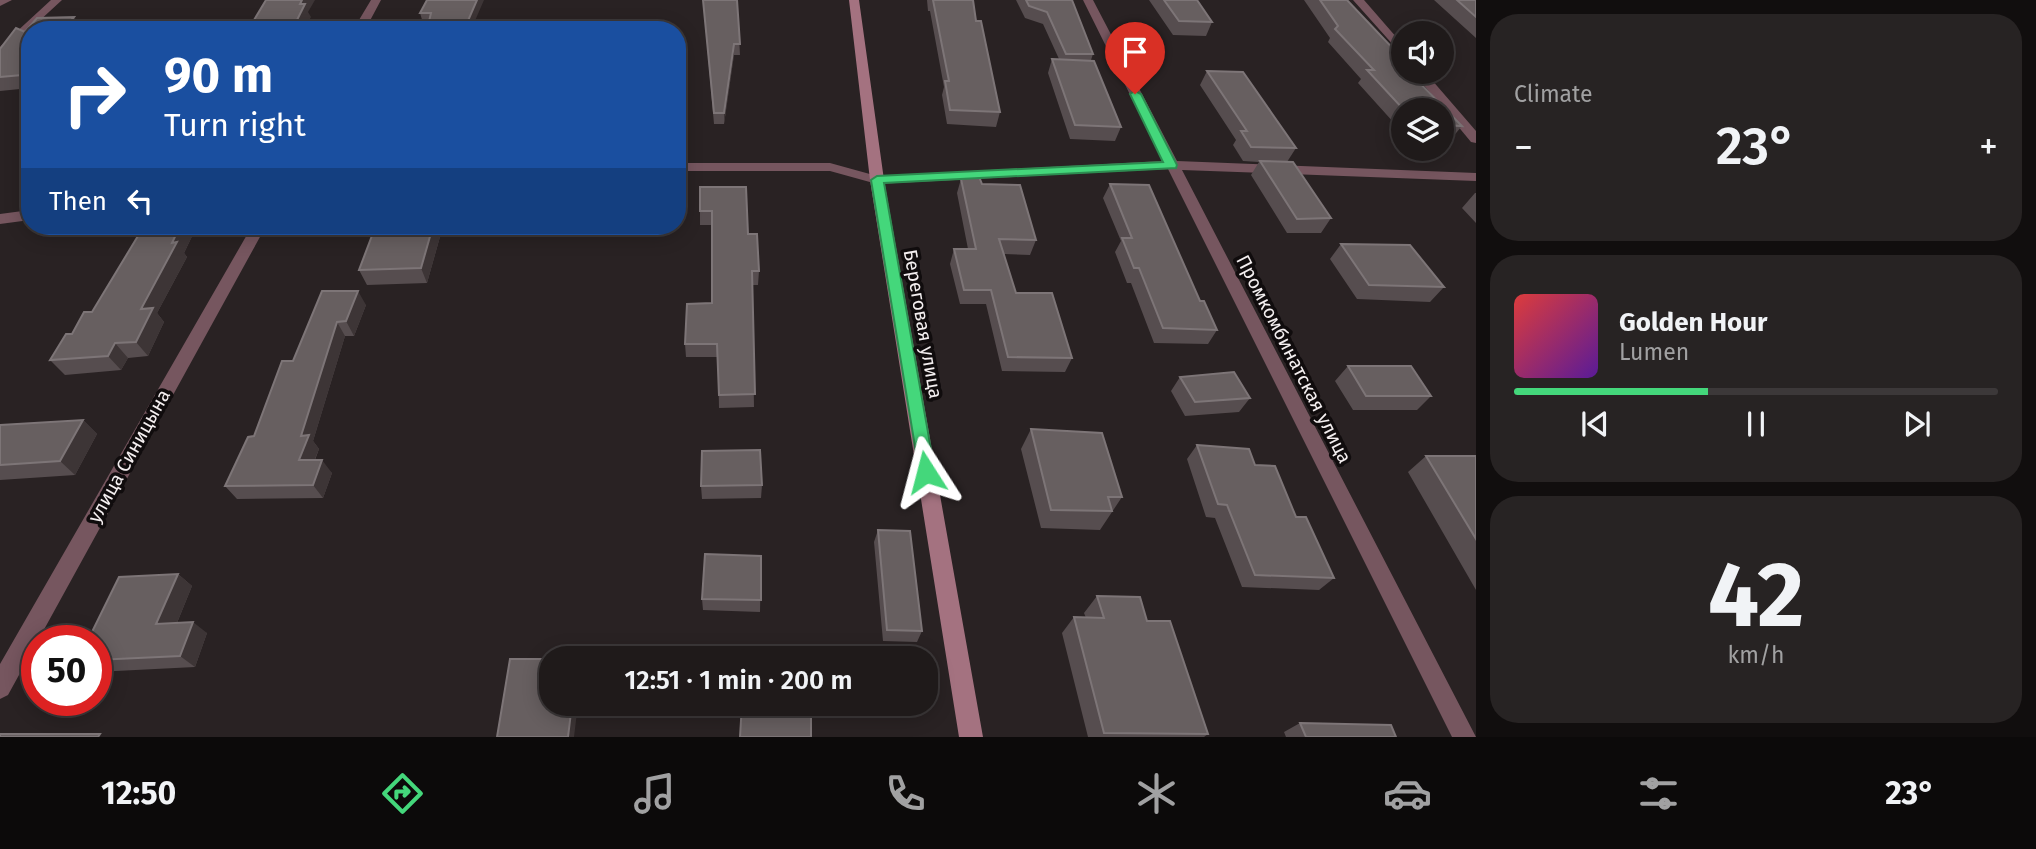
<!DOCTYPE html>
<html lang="en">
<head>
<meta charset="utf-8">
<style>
	:root { --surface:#1f1a1a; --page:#272323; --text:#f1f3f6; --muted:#a1a1a2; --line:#3c3839; --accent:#44d77b }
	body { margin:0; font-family:"Fira Sans",sans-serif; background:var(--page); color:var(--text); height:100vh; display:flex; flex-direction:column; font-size:26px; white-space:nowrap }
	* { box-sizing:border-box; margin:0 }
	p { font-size:23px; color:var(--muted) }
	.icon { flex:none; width:38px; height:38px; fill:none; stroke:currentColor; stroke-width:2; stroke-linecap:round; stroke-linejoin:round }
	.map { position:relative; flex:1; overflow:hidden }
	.panel { display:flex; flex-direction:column; gap:14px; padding:14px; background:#110e0e; width:560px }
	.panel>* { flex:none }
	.top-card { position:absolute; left:21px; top:21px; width:665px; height:214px; border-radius:28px; box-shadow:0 4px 18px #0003,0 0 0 2px var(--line); background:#1a4fa0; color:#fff; overflow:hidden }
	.fabs { position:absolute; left:1391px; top:21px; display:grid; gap:14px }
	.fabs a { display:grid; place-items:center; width:63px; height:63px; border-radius:50%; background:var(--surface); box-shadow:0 4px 18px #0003,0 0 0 2px var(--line); font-size:35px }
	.speed { position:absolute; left:21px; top:625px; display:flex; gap:14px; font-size:35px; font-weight:700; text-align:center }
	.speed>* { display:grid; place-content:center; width:91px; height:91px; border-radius:50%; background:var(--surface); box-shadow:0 4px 18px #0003,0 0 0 2px var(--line); line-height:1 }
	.speed .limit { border:10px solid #d22; background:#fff; color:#111 }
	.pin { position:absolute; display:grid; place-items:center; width:60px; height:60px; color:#fff; margin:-72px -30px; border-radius:50% 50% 50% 0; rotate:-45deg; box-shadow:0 0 7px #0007 }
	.pin .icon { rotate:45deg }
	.me { position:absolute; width:77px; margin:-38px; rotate:351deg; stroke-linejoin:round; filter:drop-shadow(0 0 5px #0008) }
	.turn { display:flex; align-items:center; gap:24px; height:147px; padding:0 28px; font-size:32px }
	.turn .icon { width:91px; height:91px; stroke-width:2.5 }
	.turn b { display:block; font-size:49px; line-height:60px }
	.then { display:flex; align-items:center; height:66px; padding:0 28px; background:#0003; gap:14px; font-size:26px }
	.big { font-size:52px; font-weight:600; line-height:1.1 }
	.panel .tile { flex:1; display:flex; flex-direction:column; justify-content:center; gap:10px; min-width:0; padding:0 24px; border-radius:28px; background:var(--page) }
	.panel .dial { align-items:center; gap:0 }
	.dial b { font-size:91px; line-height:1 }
	.song { display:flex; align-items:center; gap:21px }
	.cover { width:84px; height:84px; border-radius:10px; background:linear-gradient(135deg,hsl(0 70% 55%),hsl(270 70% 35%)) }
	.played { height:7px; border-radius:4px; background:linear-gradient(90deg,var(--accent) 40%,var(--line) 40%) }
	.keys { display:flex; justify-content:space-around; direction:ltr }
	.heat { display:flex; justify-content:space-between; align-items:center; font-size:38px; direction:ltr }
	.trip { position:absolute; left:539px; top:646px; width:399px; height:70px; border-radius:28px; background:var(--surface); box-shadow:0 4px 18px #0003,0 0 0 2px var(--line); font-weight:600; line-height:70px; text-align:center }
	.tabs { display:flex; height:112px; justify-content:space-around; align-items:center; background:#0c0a0a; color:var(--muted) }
	.tabs .icon { width:49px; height:49px }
	.tabs .selected { color:var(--accent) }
	.tabs b { font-size:32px; color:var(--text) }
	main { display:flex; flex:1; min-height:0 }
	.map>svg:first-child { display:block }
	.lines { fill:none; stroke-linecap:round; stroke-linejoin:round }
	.street { fill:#76565f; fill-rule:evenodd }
	.secondary { fill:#a47280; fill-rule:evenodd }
	.wall { fill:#564d4f }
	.shaded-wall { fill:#3d3536 }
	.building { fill:#675f60; stroke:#7d7577; stroke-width:2 }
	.route { fill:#44d77b; stroke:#2c8c50; stroke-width:2 }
	.labels { text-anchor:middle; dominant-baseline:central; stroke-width:7; stroke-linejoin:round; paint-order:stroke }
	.street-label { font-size:19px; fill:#f4eff0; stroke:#100c0d }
</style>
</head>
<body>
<main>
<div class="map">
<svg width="1476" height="737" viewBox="0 0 1476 737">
	<rect width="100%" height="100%" fill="#292223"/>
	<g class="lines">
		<path class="street" d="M0 0H12L0 6Z
			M51 0H62L0 57V47Z
			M371 0H381L365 30H353Z
			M1083 0H1093L1177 161 1476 173V181L1182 170 1476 737H1452L1168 169 877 184 830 171H677V163H830L877 176 1163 161Z
			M1353 0H1364L1404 46V57Z
			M1413 72H1425L1476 131V143L1471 142Z
			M30 210V220L0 224V214Z
			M252 226H266L8 695 0 699V664Z"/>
		<path class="secondary" d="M849 0H859L884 180 983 737H959L870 180Z"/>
	</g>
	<path class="wall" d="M484 0 429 23H423L420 13Z
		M703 0H737L740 55H734L724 124H714Z
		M927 0H973L976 21 1000 112 996 127 947 124 942 95 944 87 930 11H928Z
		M1016 0H1072L1093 54 1091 60 1121 127 1115 141 1070 139 1048 73 1052 59H1059L1043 24 1025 18Z
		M1149 0H1197L1212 22 1206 36 1173 35Z
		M1304 0H1347L1402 58 1399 62 1462 126 1451 139H1442V110H1404V134L1358 83 1361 79 1328 42 1330 38Z
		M1434 0H1476V38Z
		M74 17 82 29 81 30H30V88L0 91V49L16 28 25 32 37 18Z
		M1207 71 1296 148 1287 162 1331 218 1321 233H1287L1251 175 1259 162 1243 161 1233 145 1236 140 1200 85Z
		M961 179 982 184 1036 240 1030 255 1004 254 1016 293 1072 358 1065 372 1002 371 986 304H960L950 264 954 249H968L957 193Z
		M1110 184 1200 301 1217 330 1208 344 1154 343 1131 283H1127L1115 252 1121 241 1103 198Z
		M700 187 748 234 759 271 758 285H752L754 407 719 408 718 357H686L685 344 712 303V225H700Z
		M1475 193H1476V223L1462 208Z
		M144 226H197L184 253 187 257 157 313 164 322 148 356 128 358 121 370 65 375 50 360 72 334 92 312Z
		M381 226H443L427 283 367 285 359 270Z
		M1341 244 1444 287 1430 302 1357 299 1330 259Z
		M322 291 366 305 354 336H345L313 441 319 449 315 460 332 473 323 498 237 499 225 486 254 436 293 361Z
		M1348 366 1431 396 1417 410H1353L1335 381Z
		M1180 377 1250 398 1239 412 1185 416 1171 391Z
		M83 420 97 434 75 475 0 480V425Z
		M1031 429 1122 497 1100 530 1041 528 1021 449Z
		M1197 445 1255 465 1296 517 1334 578 1319 590 1242 587 1215 518 1206 517 1187 459Z
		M1426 456H1476V590L1408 472Z
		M762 485 761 498 702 499 701 486Z
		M878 530 922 631 917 642 883 641 874 542Z
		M761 556 760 612 703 610 702 599Z
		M178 574 192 586 177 623 207 633 195 667 96 672V640Z
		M1097 596 1147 621 1208 734 1204 737H1088L1062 633 1074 617 1086 618 1084 613Z
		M1300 723 1396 737H1286L1284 732Z"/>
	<path class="shaded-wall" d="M302 0H315L308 12 311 17 304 30H292L300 4Z
		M477 0H484L471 30H464Z
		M74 17 82 29 81 30H63Z
		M734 44V55L724 124V113Z
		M30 67V86L22 75Z
		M180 226H197L184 253 187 257 157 313 164 322 148 356 136 342 141 309Z
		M433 226H443L427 283 421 268Z
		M358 291 366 305 354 336 346 321Z
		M337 322 345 336 313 441 319 449 309 473 299 460 301 436Z
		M115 343 128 358 121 370 108 356Z
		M83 420 97 434 75 475 60 461Z
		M322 460 332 473 323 498 313 485Z
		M178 574 192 586 172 635 156 624Z
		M193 622 207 633 195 667 180 656Z
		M572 704H578L574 737H568Z"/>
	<path class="building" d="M266 0H302L300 4H305L292 30H248Z
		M427 0H477L464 30H427L431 13H420Z
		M703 0H737L740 44H734L724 113H714Z
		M933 0H973L976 21H981L1000 112 950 110 945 81H949Z
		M1026 0H1072L1093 54H1066L1047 12 1029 6Z
		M1164 0H1197L1212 22 1179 21Z
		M1320 0H1347L1402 58H1395L1404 66V72H1409L1462 126 1442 125V110H1404L1367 70H1374L1335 29 1338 26Z
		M1457 0H1476V17Z
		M74 17 63 30H30V67L22 75 0 77V49L16 28 25 32 37 18Z
		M1052 59 1094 61 1121 127 1075 125Z
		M1207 71 1243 72 1296 148 1251 147 1241 131H1247Z
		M1260 161 1293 162 1331 218 1297 219Z
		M978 174 982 184 1020 185 1036 240 999 239 1016 293H1052L1072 358 1008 357 991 290H964L954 249H976L961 179Z
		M1110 184 1149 185 1200 301H1204L1217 330 1163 328 1139 268H1134L1122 238H1132Z
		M700 187H746L748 234H757L759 271H752L755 394 719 395 717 344H685L687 304 712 303V211H700Z
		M144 226H180L172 243 177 242 141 309 153 308 136 342 115 343 108 356 50 360 66 334H72L84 312H92Z
		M381 226H433L421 268 359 270 373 233H378Z
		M1341 244 1410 245 1444 287 1369 285Z
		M322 291H358L346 321 337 322 301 436 309 435 299 460H322L313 485 225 486 248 437 254 436 282 361H293Z
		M1348 366H1411L1431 396H1366Z
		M1234 372 1250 398 1195 402 1180 377Z
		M83 420 60 461 0 465V425Z
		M1031 429 1102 433 1122 497H1108L1112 511 1051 510Z
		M1197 445 1249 449 1255 465 1275 466 1296 517H1306L1334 578 1255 575 1227 505 1218 504Z
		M760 450 762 485 701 486 702 451Z
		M1426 456H1476V539Z
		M878 530 910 531 922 631 887 630Z
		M705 554 761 556V600L702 599Z
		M178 574 156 624 193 622 180 656 96 660V640H88L119 577Z
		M1097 596 1140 597 1147 621H1170L1208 734 1104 733 1074 617 1104 618Z
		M510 659H551V704H572L568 737H497Z
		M742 704H811V737H740Z
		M1300 723 1391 725 1396 737H1306Z
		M0 734H100L98 737H0Z"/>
	<path class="route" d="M1135 91 1141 94 1177 165 1176 168 884 183 935 472 926 479 920 477 871 180 877 176 1163 162 1130 94Z"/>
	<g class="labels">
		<g class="street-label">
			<text transform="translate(923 324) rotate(80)">Береговая улица</text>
			<text transform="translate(1294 359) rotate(63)">Промкомбинатская улица</text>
			<text transform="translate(129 456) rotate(-61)">улица Синицына</text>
		</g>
	</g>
</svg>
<div class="fabs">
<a><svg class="icon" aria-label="sound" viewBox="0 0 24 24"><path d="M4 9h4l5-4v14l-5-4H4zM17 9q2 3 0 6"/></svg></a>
<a><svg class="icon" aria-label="layers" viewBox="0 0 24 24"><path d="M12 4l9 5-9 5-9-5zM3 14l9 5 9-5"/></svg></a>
</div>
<div class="speed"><div class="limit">50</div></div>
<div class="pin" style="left:1135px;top:94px;background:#d93025"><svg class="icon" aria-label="arrive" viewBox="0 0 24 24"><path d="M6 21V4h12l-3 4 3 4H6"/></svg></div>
<svg class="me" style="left:926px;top:472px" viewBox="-20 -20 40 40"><path d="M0-17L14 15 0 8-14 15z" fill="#44d77b" stroke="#fff" stroke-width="4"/></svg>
<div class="trip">12:51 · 1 min · 200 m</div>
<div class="top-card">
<div class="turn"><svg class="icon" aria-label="right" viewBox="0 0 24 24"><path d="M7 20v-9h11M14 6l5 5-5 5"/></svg><div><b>90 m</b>Turn right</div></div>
<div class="then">Then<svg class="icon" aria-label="left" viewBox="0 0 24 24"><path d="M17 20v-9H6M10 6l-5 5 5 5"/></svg></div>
</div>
</div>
<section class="panel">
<div class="tile"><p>Climate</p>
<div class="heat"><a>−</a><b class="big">23°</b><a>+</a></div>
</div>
<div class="tile">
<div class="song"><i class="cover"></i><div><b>Golden Hour</b><p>Lumen</p></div></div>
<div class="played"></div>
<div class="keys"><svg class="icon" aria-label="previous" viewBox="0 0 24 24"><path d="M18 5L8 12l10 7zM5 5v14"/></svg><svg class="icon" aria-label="pause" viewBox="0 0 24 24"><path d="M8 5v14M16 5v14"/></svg><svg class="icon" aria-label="next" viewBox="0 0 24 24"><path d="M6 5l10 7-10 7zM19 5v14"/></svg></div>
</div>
<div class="tile dial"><b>42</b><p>km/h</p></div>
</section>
</main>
<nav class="tabs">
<b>12:50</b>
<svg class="icon selected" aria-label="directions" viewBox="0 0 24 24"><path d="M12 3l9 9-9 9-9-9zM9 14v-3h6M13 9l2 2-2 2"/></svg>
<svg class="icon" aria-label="music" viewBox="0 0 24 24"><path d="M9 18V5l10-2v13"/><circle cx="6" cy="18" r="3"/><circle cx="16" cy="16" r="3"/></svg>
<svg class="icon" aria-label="phone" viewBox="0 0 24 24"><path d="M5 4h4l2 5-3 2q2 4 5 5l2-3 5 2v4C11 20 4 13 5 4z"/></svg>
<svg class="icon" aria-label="climate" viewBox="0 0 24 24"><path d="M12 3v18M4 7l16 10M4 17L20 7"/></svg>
<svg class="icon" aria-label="car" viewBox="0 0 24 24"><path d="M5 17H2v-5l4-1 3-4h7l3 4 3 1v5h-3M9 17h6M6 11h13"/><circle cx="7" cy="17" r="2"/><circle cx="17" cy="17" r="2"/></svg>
<svg class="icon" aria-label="filters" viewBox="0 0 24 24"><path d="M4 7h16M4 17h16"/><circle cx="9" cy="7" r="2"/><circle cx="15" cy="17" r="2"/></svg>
<b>23°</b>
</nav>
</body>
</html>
